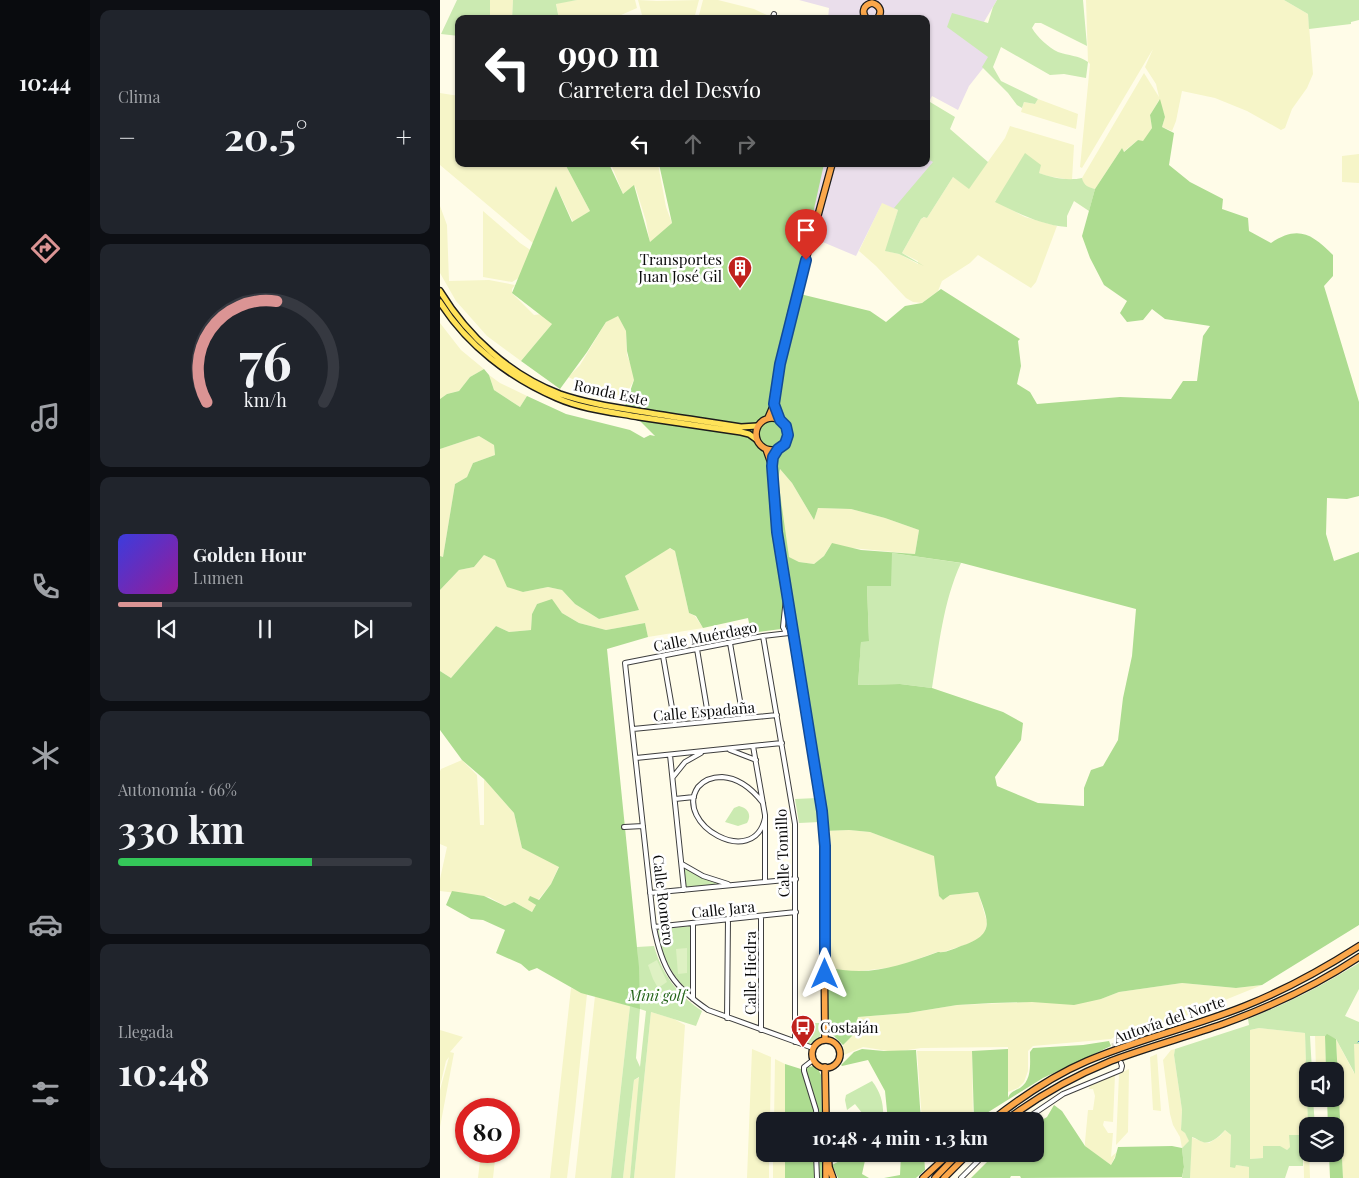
<!DOCTYPE html>
<html lang="es">
<head>
<meta charset="utf-8">
<style>
	:root { --surface:#171b24; --page:#20242c; --text:#f1f3f6; --muted:#9ea1a6; --line:#363941; --accent:#db9494 }
	body { margin:0; font-family:"Playfair Display",serif; background:var(--page); color:var(--text); height:100vh; display:flex; flex-direction:column; font-size:19px; white-space:nowrap }
	* { box-sizing:border-box; margin:0 }
	p { font-size:16px; color:var(--muted) }
	.icon { flex:none; width:28px; height:28px; fill:none; stroke:currentColor; stroke-width:2; stroke-linecap:round; stroke-linejoin:round }
	.map { position:relative; flex:1; overflow:hidden }
	.details { display:flex; flex-direction:column; gap:10px; padding:10px; background:#0d0f14; width:350px }
	.details>* { flex:none }
	.hud { position:absolute; left:15px; top:15px; width:475px; height:152px; border-radius:10px; box-shadow:0 1px 4px #0004; background:#202124; color:#fff; overflow:hidden }
	.controls { position:absolute; left:859px; top:1062px; display:grid; gap:10px }
	.controls a { display:grid; place-items:center; width:45px; height:45px; border-radius:10px; background:var(--surface); box-shadow:0 1px 4px #0004; font-size:25px }
	.speed { position:absolute; left:15px; top:1098px; display:flex; gap:10px; font-size:25px; font-weight:700; text-align:center }
	.speed>* { display:grid; place-content:center; width:65px; height:65px; border-radius:50%; background:var(--surface); box-shadow:0 1px 4px #0004; line-height:1 }
	.speed .limit { border:8px solid #d22; background:#fff; color:#111 }
	.pin { position:absolute; display:grid; place-items:center; width:42px; height:42px; color:#fff; margin:-51px -21px; border-radius:50% 50% 50% 0; rotate:-45deg; box-shadow:0 0 5px #0007 }
	.pin .icon { rotate:45deg }
	.me { position:absolute; width:55px; margin:-28px; rotate:0deg; stroke-linejoin:round; filter:drop-shadow(0 0 4px #0008) }
	.turn { display:flex; align-items:center; gap:18px; height:105px; padding:0 20px; font-size:22px }
	.turn .icon { width:65px; height:65px; stroke-width:2.5 }
	.turn b { display:block; font-size:35px; line-height:42px }
	.lanes { display:flex; align-items:center; height:48px; padding:0 20px; background:#0003; justify-content:center; gap:25px; direction:ltr }
	.lanes .off { opacity:.35 }
	.big { font-size:38px; font-weight:700; line-height:1.1 }
	.details .tile { flex:1; display:flex; flex-direction:column; justify-content:center; gap:8px; min-width:0; padding:0 18px; border-radius:10px; background:var(--page) }
	.details .dial { align-items:center; gap:0 }
	.dial svg { height:130px; overflow:visible; fill:none; stroke:var(--line); stroke-width:7; stroke-linecap:round; text-anchor:middle }
	.dial text { fill:var(--text); stroke:none }
	.song { display:flex; align-items:center; gap:15px }
	.cover { width:60px; height:60px; border-radius:8px; background:linear-gradient(135deg,hsl(240 70% 55%),hsl(300 70% 35%)) }
	.played { height:5px; border-radius:2px; background:linear-gradient(90deg,var(--accent) 15%,var(--line) 15%) }
	.keys { display:flex; justify-content:space-around; direction:ltr }
	.heat { display:flex; justify-content:space-between; align-items:center; font-size:28px; direction:ltr }
	.charge { height:8px; border-radius:4px; background:linear-gradient(90deg,#34c759 66%,var(--line) 0) }
	.trip { position:absolute; left:316px; top:1112px; width:288px; height:50px; border-radius:10px; background:var(--surface); box-shadow:0 1px 4px #0004; font-weight:700; line-height:50px; text-align:center }
	main { display:flex; flex:1; min-height:0 }
	.tab-bar { display:flex; flex-direction:column; width:90px; justify-content:space-around; align-items:center; background:#090b0e; color:var(--muted) }
	.tab-bar .icon { width:35px; height:35px }
	.tab-bar .active { color:var(--accent) }
	.tab-bar b { font-size:22px; color:var(--text) }
	.map>svg:first-child { display:block }
	.industrial { fill:#eadeeb }
	.farmland { fill:#f6f5c8 }
	.green { fill:#cbeab1; fill-rule:evenodd }
	.forest { fill:#addc90; fill-rule:evenodd }
	.pitch { fill:#def1c3 }
	.lines { fill:none; stroke-linecap:round; stroke-linejoin:round }
	.stream { stroke:#2e86d3; stroke-width:1 }
	.minor-tunnel { stroke:#dad8c7; stroke-width:4; stroke-dasharray:4 2; stroke-linecap:butt }
	.minor-casing { stroke:#3e3e3e; stroke-width:6 }
	.major-casing { stroke:#1c1c1c; stroke-width:8 }
	.highway-casing { stroke:#1c1c1c; stroke-width:8 }
	.minor { stroke:#fff; stroke-width:4 }
	.major { stroke:#ffe258; stroke-width:5 }
	.highway { stroke:#fba74a; stroke-width:5.5 }
	.route-casing { stroke:#114b97; stroke-width:12 }
	.route { stroke:#1a73e8; stroke-width:9 }
	.labels { text-anchor:middle; dominant-baseline:central; stroke-width:5; stroke-linejoin:round; paint-order:stroke }
	.poi-label { font-size:15px; fill:#0b0b0b; stroke:#fff; text-anchor:end }
	.street-label { font-size:15px; fill:#0b0b0b; stroke:#fff }
	.park-label { font-size:15px; font-style:italic; fill:#246419; stroke:#fff }
</style>
</head>
<body>
<main>
<nav class="tab-bar">
<b>10:44</b>
<svg class="icon active" aria-label="directions" viewBox="0 0 24 24"><path d="M12 3l9 9-9 9-9-9zM9 14v-3h6M13 9l2 2-2 2"/></svg>
<svg class="icon" aria-label="music" viewBox="0 0 24 24"><path d="M9 18V5l10-2v13"/><circle cx="6" cy="18" r="3"/><circle cx="16" cy="16" r="3"/></svg>
<svg class="icon" aria-label="phone" viewBox="0 0 24 24"><path d="M5 4h4l2 5-3 2q2 4 5 5l2-3 5 2v4C11 20 4 13 5 4z"/></svg>
<svg class="icon" aria-label="climate" viewBox="0 0 24 24"><path d="M12 3v18M4 7l16 10M4 17L20 7"/></svg>
<svg class="icon" aria-label="car" viewBox="0 0 24 24"><path d="M5 17H2v-5l4-1 3-4h7l3 4 3 1v5h-3M9 17h6M6 11h13"/><circle cx="7" cy="17" r="2"/><circle cx="17" cy="17" r="2"/></svg>
<svg class="icon" aria-label="filters" viewBox="0 0 24 24"><path d="M4 7h16M4 17h16"/><circle cx="9" cy="7" r="2"/><circle cx="15" cy="17" r="2"/></svg>
</nav>
<section class="details">
<div class="tile"><p>Clima</p>
<div class="heat"><a>−</a><b class="big">20.5°</b><a>+</a></div>
</div>
<div class="tile dial"><svg viewBox="0 0 100 80">
<path d="M14 69A42 42 0 1 1 86 69"/>
<path d="M14 69A42 42 0 0 1 57 7" stroke="#db9494"/>
<text x="50" y="56" font-size="32" font-weight="700">76</text>
<text x="50" y="72" font-size="11">km/h</text>
</svg></div>
<div class="tile">
<div class="song"><i class="cover"></i><div><b>Golden Hour</b><p>Lumen</p></div></div>
<div class="played"></div>
<div class="keys"><svg class="icon" aria-label="previous" viewBox="0 0 24 24"><path d="M18 5L8 12l10 7zM5 5v14"/></svg><svg class="icon" aria-label="pause" viewBox="0 0 24 24"><path d="M8 5v14M16 5v14"/></svg><svg class="icon" aria-label="next" viewBox="0 0 24 24"><path d="M6 5l10 7-10 7zM19 5v14"/></svg></div>
</div>
<div class="tile"><p>Autonomía · 66%</p><b class="big">330 km</b><div class="charge"></div></div>
<div class="tile"><p>Llegada</p><b class="big">10:48</b></div>
</section>
<div class="map">
<svg width="919" height="1178" viewBox="0 0 919 1178">
	<rect width="100%" height="100%" fill="#fffce8"/>
	<path class="industrial" d="M359 0H557L532 42 551 58 529 86 518 110 492 96 486 107V19H388L389 8Z
		M486 154 496 160 453 211 441 206 416 256 366 235 378 164H486Z"/>
	<path class="farmland" d="M50 0H73L72 19H50Z
		M137 0H195L197 8 172 19H119L116 3Z
		M198 0 217 1 259 0 254 19H203Z
		M263 0H278L314 9 329 16 328 19H258Z
		M646 0H844L868 14 873 74 867 88 852 109 845 128 841 130 807 111 775 98 742 91 736 121 732 131 722 127 725 117 719 100 710 115 712 128 703 142 698 140 683 152 682 148 655 189 648 187 643 183 642 178 704 73 719 97 716 84 705 67 713 49 642 168 640 167 650 64 648 62Z
		M0 93 19 96V164H125L150 211 133 222 116 186 94 244 0 165Z
		M598 99 638 114 636 129 581 112 584 102 595 104Z
		M570 126 634 145 632 180 607 176 599 173 555 201 585 217 617 226 596 282 591 288 538 255 530 263 502 281 498 291 482 303 473 302 466 298 436 266 419 251 442 203 458 210 446 251 459 254 478 264V261L462 253 481 219 485 217 487 218 513 177 529 188 565 138Z
		M919 154V183L902 182V156Z
		M171 164H218L226 207 232 223 210 243 206 221 195 186 183 194Z
		M0 206 7 225 9 281 49 280 75 285 72 289V293L94 315 102 314 112 324 81 361 47 336 16 301 0 273Z
		M43 211 80 243 92 251 82 276 72 282 43 277Z
		M178 315 186 331 187 355 194 373V380L186 395H175L139 385V382L128 377 140 365 166 322 173 316Z
		M0 323 21 350 44 369 30 377 19 391 7 394 0 399Z
		M49 375 60 383 87 396 80 407 54 390Z
		M39 436 54 445 55 455 33 463 27 477 15 484 3 557 0 556V449Z
		M340 469 352 483 374 520 378 508 411 509 445 518 479 530 475 554 390 546 384 556 374 564 359 562 348 557 338 479Z
		M229 548 235 551 249 613 255 616 263 628 208 637 205 623 166 630 139 623 122 613 112 600 97 604 92 614 91 630 69 632 56 626 11 678 0 671V590L19 570 34 567 44 555 55 560 60 570 83 592 108 587 122 590 135 604 159 619 199 610 185 576Z
		M22 760 37 775 40 825H44V779L74 813 82 848 119 866 111 884 98 900 89 897 96 905 92 912 74 902 65 906 49 897 0 891V879L7 847 0 844V771L1 769Z
		M409 830 430 832 495 856 499 896 503 900 510 895 538 892 547 922 545 933 534 942 503 952H497L456 967 412 972 385 967 384 831Z
		M742 983 796 988 822 985 748 1015 679 1034 671 1039 593 1046 588 1051V1071L584 1082 578 1088 568 1092V1047L481 1048 454 1052 423 1047 404 1055 403 1045 413 1035 418 1017 468 1013 517 1005 661 999 679 992Z
		M131 988 147 994 135 1111 127 1178H110Z
		M155 996 190 1006 171 1178H135Z
		M211 1012 234 1019 245 1025 235 1178H194Z
		M819 1028 865 1033 870 1178H864L863 1135 847 1150 823 1146V1158L810 1159V1030Z
		M0 1030 23 1037 10 1052 14 1053 0 1127V1090L9 1057 6 1061 0 1086Z
		M875 1035 885 1036 886 1071H876Z
		M896 1039 914 1073V1044H919V1178H903Z
		M312 1049 331 1057 330 1121H325V1154H329V1178H307Z
		M735 1049 734 1055 742 1110 741 1129 745 1133 750 1141 742 1148 740 1137 733 1125 730 1114 723 1060 731 1050Z
		M477 1051H532L533 1121H482Z
		M717 1054 721 1111 713 1110 710 1057Z
		M335 1059 345 1064V1121H334Z
		M689 1069 688 1132 676 1145 679 1074Z
		M675 1075 673 1122 664 1121 663 1125 668 1133H673L671 1157 677 1152 671 1165 647 1148 645 1146V1142L648 1110H653L655 1096 653 1089H649L650 1085Z
		M200 1077 190 1178H183L194 1080Z
		M785 1130 791 1135 790 1167 796 1165 809 1167V1178H750L751 1137 763 1142 769 1143 780 1136Z
		M41 1151H56L53 1178H38Z
		M333 1154H345V1178H333Z"/>
	<path class="green" d="M17 0H50V19H19V36L1 34Z
		M73 0H137L116 4 119 19H72Z
		M557 0H643L647 46 601 23H595L592 28C597 37 608 47 618 52 629 56 638 55 648 62L646 78 624 74 610 75 561 47 553 67 561 81 598 99 595 104 584 102 582 108 577 105 568 93 542 67 548 57 507 27 512 13 548 23 553 7Z
		M844 0H919V20L911 22V24L869 29 868 14Z
		M486 98 490 102 515 117 510 129 548 162 529 189 513 177 487 218 484 217 481 219 462 253 484 266 459 254 445 251 458 210 454 208 493 162 486 158Z
		M585 153 601 165 599 173C612 178 629 181 642 178 644 186 648 187 655 189L649 211 634 201 627 216V227C601 225 578 213 555 202Z
		M452 553 521 563C503 602 499 646 492 688L460 684 418 685 421 641H429L427 586Z
		M377 798 380 822 359 823 355 799Z
		M299 806C308 808 312 815 307 823L298 826 285 822 294 808Z
		M244 868H246L264 878 278 882V884L246 889Z
		M251 926V994C234 978 218 953 218 929Z
		M214 946C222 974 237 994 262 1011L256 1026 211 1012 194 1178H190L199 1077 194 1080 183 1178H171L190 1006 200 1008 197 947ZM200 1009 206 1011 200 1067 196 1058Z
		M919 963V989L905 1016 919 1022V1044H914L915 1074 896 1039 887 1035 885 1036H870L872 1071H868V1099H873L875 1126H868L865 1033 819 1028 810 1030V1159L823 1158V1146H840L847 1150 850 1147 849 1135H863V1166H849L845 1178H809V1167L796 1165 795 1168 790 1167 791 1135 785 1130C781 1135 770 1145 763 1142 759 1141 756 1138 752 1137L750 1178H742L744 1167 742 1148 749 1141 745 1133 741 1130 742 1110 734 1055 735 1049 809 1025 808 1019C847 1004 883 985 919 963Z
		M360 1023H381C381 1037 382 1037 370 1044L360 1040Z
		M432 1081C442 1094 444 1106 443 1121H425L422 1113 415 1104 407 1110 405 1100 406 1095Z"/>
	<path class="forest" d="M720 99 725 117 722 127 734 133 729 165 750 182 783 199 782 209 808 218 809 231 831 243C858 225 872 234 893 255V276L884 286 919 402V496L907 499 887 498 886 534 894 561 919 552V925L822 985 796 988 742 983 679 992 661 999 634 1005 592 1002 552 1003 517 1005 468 1013 418 1017 413 1035 403 1045 389 1031 385 967C430 977 456 967 498 952 507 953 515 948 524 945 557 933 547 919 538 892L510 895 503 900 499 896 494 856 430 832 409 830 384 831 353 625 349 628 311 633 308 618 263 628 256 616 249 613 235 551 230 548 185 576 199 610 159 619 135 604 122 590 108 587 83 592 67 587 55 560 44 555 34 567 19 570 0 590V556L3 557 15 484 27 477 33 463 55 455 54 445 39 436 0 449V399L7 394 19 391 30 377 44 369 49 375 54 390 80 407 87 396 126 414 190 430 204 438 210 435 215 436 185 406 194 380 187 351 186 331 178 316 166 322 147 352 120 389 81 361 112 324 72 293 116 186 132 222 150 211 125 164H169L183 194 194 185 210 242 232 223 219 164H384L342 353 352 329 360 294 430 311 446 322 465 306 482 303 501 289 580 339 578 341 581 366 577 384 590 392 597 404 680 397 731 399 743 381H757L763 336 770 326 725 319 712 309 703 320 687 322 680 313 687 301 664 285 650 258 642 236 655 189 682 148 684 152 698 140 703 141 712 128 710 115ZM340 469 352 483 374 520 378 508 411 509 445 518 479 530 475 554 421 550 392 543 384 556 374 564 359 562 349 557 338 479ZM452 553 522 563 696 609 692 656 683 698 678 740 663 766 651 770 644 788V806L598 803 557 786 555 777 581 740 583 723 563 712 492 688 460 684 418 685 421 642 429 641 427 586H451Z
		M112 599 122 613 139 623 166 630 205 623 208 637 167 649 199 967 200 1009 141 993 97 968 89 971 81 964 56 953 65 930 43 920 31 919 6 905 12 891 44 896 65 906 74 902 92 912 96 905 88 900 90 896 99 900 111 884 119 867 82 848 74 813 44 779 22 760 0 730V671L11 678 56 626 69 632 91 630 92 614 97 604Z
		M887 1034 896 1039 903 1178H890L889 1154H895V1126H888L887 1099H895V1071H886L885 1036Z
		M669 1041 671 1046 603 1078 534 1121 532 1051 568 1049V1098C570 1092 574 1091 580 1088 592 1080 590 1064 590 1052L593 1048 643 1045Z
		M422 1049 444 1051 476 1050 481 1121H448L445 1091 428 1060 402 1066 401 1065 414 1052Z
		M345 1064 361 1069 373 1066 378 1069 381 1075 382 1121H345Z
		M614 1105 622 1111 645 1146 671 1165 675 1158 678 1147 732 1146 742 1148 744 1167 742 1177 581 1178 580 1176H571L570 1178H531L555 1154H595V1124L607 1117Z
		M345 1154H383V1178H345Z
		M461 1154H484L485 1170 476 1178H444L460 1175Z
		M426 1156 422 1174 429 1178H398L392 1165 407 1157 417 1159Z"/>
	<path class="pitch" d="M247 948V973L238 974 236 949Z
		M217 960 227 982 218 988 213 979 208 965Z"/>
	<g class="lines">
		<path class="stream" d="M918 1042 919 1041"/>
		<path class="minor-tunnel" d="M673 1043 680 1060"/>
		<defs>
			<path id="minor" d="M332 19 334 14
				M346 598 343 627 345 631 348 633
				M349 633 323 636 185 663 214 927C222 969 233 986 268 1010L373 1048
				M323 636 355 824V1042
				M290 643 303 718
				M257 649 269 721
				M223 656 235 725
				M193 729 337 715
				M313 746 325 815V882
				M290 750 316 760
				M230 755 244 890
				M196 758 342 743
				M233 777 245 762 261 753
				M235 799 254 797
				M323 803C313 790 299 778 282 777 273 777 264 780 258 787 233 824 314 870 325 818
				M184 827 203 826
				M242 864 263 876 288 884
				M210 893 356 879
				M321 916V1030
				M214 927 356 912
				M253 999V923
				M287 1018 288 919
				M373 1060 364 1067V1071L376 1110 377 1121
				M583 1121 623 1094 681 1070 682 1066 681 1063
				M376 1154 377 1178
				M521 1178 545 1154"/>
			<path id="major" d="M0 291C28 337 70 375 120 394 149 404 180 408 210 413 240 418 270 422 301 427L317 426
				M0 302C27 345 70 378 117 398 142 409 171 412 199 417 233 422 267 427 301 432L309 434 316 439"/>
			<path id="highway" d="M427 19C421 13 423 5 432 3 440 5 443 12 437 19
				M316 434a16 16 0 1 1 32 0a16 16 0 1 1-32 0Z
				M328 418 334 404 340 364 351 314 392 164
				M326 449 332 466 334 511 340 551 383 819 385 1039
				M372 1054a14 14 0 1 1 28 0a14 14 0 1 1-28 0Z
				M385 1067 386 1121
				M551 1121C580 1098 612 1076 647 1061 698 1039 753 1027 805 1006 845 990 883 969 919 946
				M565 1121C597 1097 634 1076 671 1061 708 1047 746 1037 783 1024 830 1007 877 985 919 957
				M388 1154 389 1167 393 1178
				M386 1178V1163
				M483 1178 509 1154
				M495 1178 518 1154
				M504 1178 528 1154"/>
		</defs>
		<use href="#minor" class="minor-casing"/>
		<use href="#major" class="major-casing"/>
		<use href="#highway" class="highway-casing"/>
		<use href="#minor" class="minor"/>
		<use href="#major" class="major"/>
		<use href="#highway" class="highway"/>
	</g>
	<g class="lines">
		<defs>
			<path id="route" d="M366 260 340 364 334 404 340 420 346 426 348 435 345 444 338 449 333 457 332 466 337 532 382 811 385 846V974"/>
		</defs>
		<use href="#route" class="route-casing"/>
		<use href="#route" class="route"/>
	</g>
	<defs>
		<symbol id="building-pin" viewBox="-11 -11 22 30"><path d="M0 17L-7.5 6A9.5 9.5 0 1 1 7.5 6Z" fill="#c0211d" stroke="#fff"/><path d="M-4-6H4V6H1V3H-1V6H-4ZM-2.5-4.3h1.7v1.8h-1.7ZM.8-4.3h1.7v1.8H.8ZM-2.5-1h1.7V.8h-1.7ZM.8-1h1.7V.8H.8Z" fill="#fff"/></symbol>
		<symbol id="bus-pin" viewBox="-11 -11 22 30"><path d="M0 17L-7.5 6A9.5 9.5 0 1 1 7.5 6Z" fill="#c0211d" stroke="#fff"/><path d="M-5-6H5V4H4V6H2V4H-2V6H-4V4H-5ZM-3.5-4V0h7V-4ZM-3.5 1.2v1.5H-2V1.2ZM2 1.2v1.5H3.5V1.2Z" fill="#fff"/></symbol>
	</defs>
	<g fill-rule="evenodd">
		<use href="#building-pin" x="286" y="254" width="28" height="38"/>
		<use href="#bus-pin" x="349" y="1013" width="28" height="38"/>
	</g>
	<g class="labels">
		<g class="poi-label">
			<text x="282" y="259">Transportes<tspan x="282" dy="17">Juan José Gil</tspan></text>
			<text x="380" y="1027" text-anchor="start">Costaján</text>
		</g>
		<g class="street-label">
			<text transform="translate(171 392) rotate(12)">Ronda Este</text>
			<text transform="translate(265 636) rotate(-11)">Calle Muérdago</text>
			<text transform="translate(264 711) rotate(-5)">Calle Espadaña</text>
			<text transform="translate(342 853) rotate(-92)">Calle Tomillo</text>
			<text transform="translate(224 900) rotate(83)">Calle Romero</text>
			<text transform="translate(283 909) rotate(-6)">Calle Jara</text>
			<text transform="translate(310 973) rotate(-90)">Calle Hiedra</text>
			<text transform="translate(729 1019) rotate(-19)">Autovía del Norte</text>
		</g>
		<g class="park-label">
			<text x="217" y="995">Mini golf</text>
		</g>
	</g>
</svg>
<div class="controls">
<a><svg class="icon" aria-label="sound" viewBox="0 0 24 24"><path d="M4 9h4l5-4v14l-5-4H4zM17 9q2 3 0 6"/></svg></a>
<a><svg class="icon" aria-label="layers" viewBox="0 0 24 24"><path d="M12 4l9 5-9 5-9-5zM3 14l9 5 9-5"/></svg></a>
</div>
<div class="speed"><div class="limit">80</div></div>
<div class="pin" style="left:366px;top:260px;background:#d93025"><svg class="icon" aria-label="arrive" viewBox="0 0 24 24"><path d="M6 21V4h12l-3 4 3 4H6"/></svg></div>
<svg class="me" style="left:385px;top:974px" viewBox="-20 -20 40 40"><path d="M0-17L14 15 0 8-14 15z" fill="#1a73e8" stroke="#fff" stroke-width="4"/></svg>
<div class="trip">10:48 · 4 min · 1.3 km</div>
<div class="hud">
<div class="turn"><svg class="icon" aria-label="left" viewBox="0 0 24 24"><path d="M17 20v-9H6M10 6l-5 5 5 5"/></svg><div><b>990 m</b>Carretera del Desvío</div></div>
<div class="lanes"><svg class="icon" aria-label="left" viewBox="0 0 24 24"><path d="M17 20v-9H6M10 6l-5 5 5 5"/></svg><svg class="icon off" aria-label="ahead" viewBox="0 0 24 24"><path d="M12 20V5M6 11l6-6 6 6"/></svg><svg class="icon off" aria-label="right" viewBox="0 0 24 24"><path d="M7 20v-9h11M14 6l5 5-5 5"/></svg></div>
</div>
</div>
</main>
</body>
</html>
